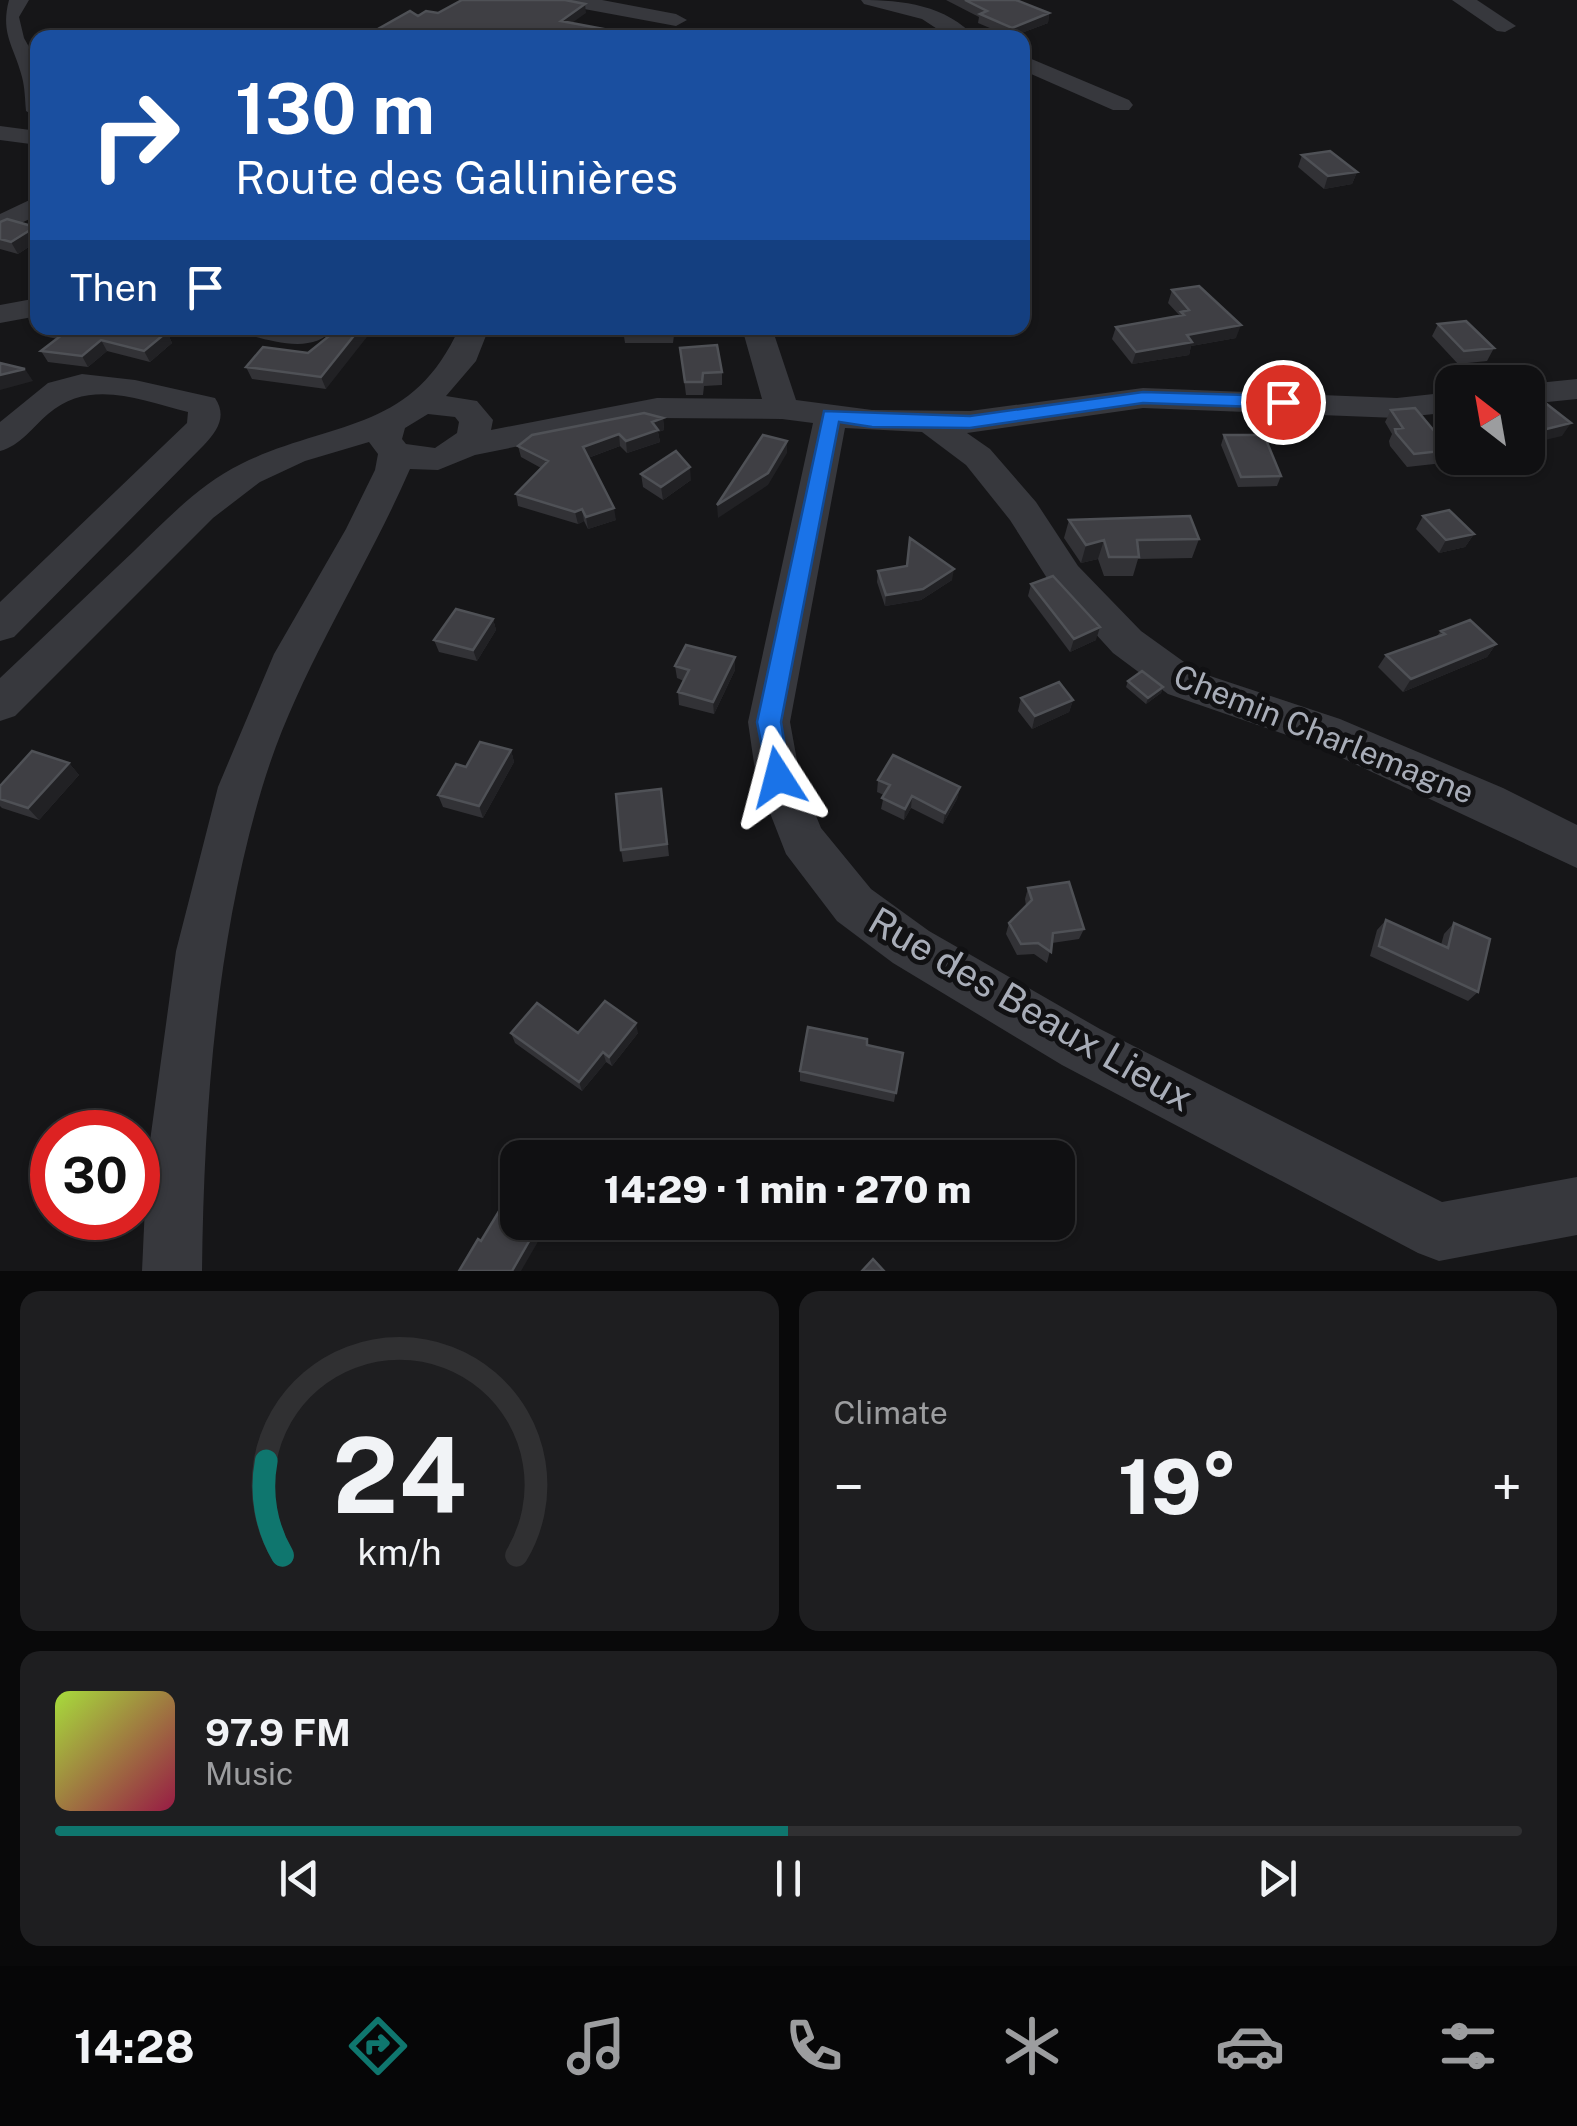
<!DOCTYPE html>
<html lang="en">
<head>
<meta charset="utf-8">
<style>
	:root { --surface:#101012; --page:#1e1e20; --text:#f1f3f6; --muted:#9c9d9f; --line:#303032; --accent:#0f766e }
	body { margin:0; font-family:"Public Sans",sans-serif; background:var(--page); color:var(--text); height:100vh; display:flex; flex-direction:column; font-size:38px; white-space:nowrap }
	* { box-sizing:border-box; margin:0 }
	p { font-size:32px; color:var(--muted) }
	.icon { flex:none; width:55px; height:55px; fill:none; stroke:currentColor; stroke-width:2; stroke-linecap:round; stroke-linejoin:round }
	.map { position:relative; height:1271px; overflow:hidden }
	.sheet { display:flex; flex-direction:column; gap:20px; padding:20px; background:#09090a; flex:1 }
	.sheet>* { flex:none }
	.top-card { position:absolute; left:30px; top:30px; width:1000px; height:305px; border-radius:20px; box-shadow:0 2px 8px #0004,0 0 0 2px var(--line); background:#1a4fa0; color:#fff; overflow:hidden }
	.needle { width:65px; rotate:329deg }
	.fabs { position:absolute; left:1435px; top:365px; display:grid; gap:20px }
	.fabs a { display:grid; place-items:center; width:110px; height:110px; border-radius:20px; background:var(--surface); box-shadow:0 2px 8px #0004,0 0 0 2px var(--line); font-size:50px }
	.speed { position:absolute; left:30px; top:1110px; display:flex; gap:20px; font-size:50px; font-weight:700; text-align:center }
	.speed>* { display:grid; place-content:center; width:130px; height:130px; border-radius:50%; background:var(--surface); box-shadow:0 2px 8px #0004,0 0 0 2px var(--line); line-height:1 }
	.speed .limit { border:15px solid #d22; background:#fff; color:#111 }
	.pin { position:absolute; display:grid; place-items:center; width:85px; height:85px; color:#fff; margin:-42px; border:5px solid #fff; border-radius:50%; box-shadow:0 2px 10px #0007 }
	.me { position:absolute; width:110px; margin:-55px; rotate:351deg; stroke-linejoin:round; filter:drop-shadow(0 0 8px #0008) }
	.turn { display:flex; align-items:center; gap:35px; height:210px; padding:0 40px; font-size:45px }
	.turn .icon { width:130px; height:130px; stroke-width:2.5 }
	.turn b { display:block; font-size:70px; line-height:85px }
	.then { display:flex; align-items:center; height:95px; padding:0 40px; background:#0003; gap:20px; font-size:38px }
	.big { font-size:75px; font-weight:800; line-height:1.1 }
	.sheet .tile { flex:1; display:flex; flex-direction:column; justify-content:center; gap:15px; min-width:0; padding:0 35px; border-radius:20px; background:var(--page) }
	.sheet .dial { align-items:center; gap:0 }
	.dial svg { height:260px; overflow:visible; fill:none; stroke:var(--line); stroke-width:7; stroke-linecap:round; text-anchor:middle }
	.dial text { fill:var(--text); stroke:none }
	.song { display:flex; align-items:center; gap:30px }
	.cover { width:120px; height:120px; border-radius:15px; background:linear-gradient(135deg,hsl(80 70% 55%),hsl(340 70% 35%)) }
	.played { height:10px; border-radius:5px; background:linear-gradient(90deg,var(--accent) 50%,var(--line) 50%) }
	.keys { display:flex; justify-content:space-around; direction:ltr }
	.heat { display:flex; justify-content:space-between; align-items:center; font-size:55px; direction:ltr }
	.sheet .tiles { flex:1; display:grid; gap:20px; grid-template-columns:1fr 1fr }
	.tile:last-child { grid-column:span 2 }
	.trip { position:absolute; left:500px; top:1140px; width:575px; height:100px; border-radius:20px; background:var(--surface); box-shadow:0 2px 8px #0004,0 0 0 2px var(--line); font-weight:800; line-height:100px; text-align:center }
	.tab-bar { display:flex; height:160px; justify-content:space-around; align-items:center; background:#060607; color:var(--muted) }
	.tab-bar .icon { width:70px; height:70px }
	.tab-bar .on { color:var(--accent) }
	.tab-bar b { font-size:45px; color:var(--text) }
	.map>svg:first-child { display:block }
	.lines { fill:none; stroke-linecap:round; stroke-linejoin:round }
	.minor { fill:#37383d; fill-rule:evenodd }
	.wall { fill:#323236 }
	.shaded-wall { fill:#212124 }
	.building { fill:#3f3f44; stroke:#4f5156; stroke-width:2.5 }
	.route { fill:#1a73e8; stroke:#114b97; stroke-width:2.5 }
	.labels { text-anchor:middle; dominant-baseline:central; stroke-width:10; stroke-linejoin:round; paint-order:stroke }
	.street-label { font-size:32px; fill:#a8adb8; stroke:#111113 }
	.near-street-label { font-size:38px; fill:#a8adb8; stroke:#111113 }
</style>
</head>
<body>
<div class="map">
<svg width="1577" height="1271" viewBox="0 0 1577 1271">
	<rect width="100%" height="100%" fill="#161618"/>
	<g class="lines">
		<path class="minor" d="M9 0H29L19 17 24 38 38 63V118L26 111C25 100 25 88 22 77 14 46 0 34 9 0Z
			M558 0H602L676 14 687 20 676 26 568 6Z
			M861 0C903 0 946 5 976 38H951L922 19 864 4Z
			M1452 0H1477L1516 26 1505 32 1497 31Z
			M1022 55 1129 100 1133 105 1129 110H1113L1022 70Z
			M0 126 38 131V145L0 140Z
			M38 196V215L0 233V214Z
			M38 298V316L0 323V305Z
			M240 328H334C314 355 272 341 244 334Z
			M459 328H489L476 361 446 396 477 401 493 420 491 430 657 398 762 399 742 328H772L796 400 872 410 970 411 1143 388 1397 398 1452 392V412L1397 418 1143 408 967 433 990 449 1036 502 1078 566 1141 631 1198 672 1340 719 1503 788 1577 825V868L1310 743 1168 694 1113 653 1052 586 1010 520 966 465 922 432 845 428 790 722 800 777 821 828 871 889 929 931 1100 1029 1442 1202 1577 1177V1235L1439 1261 1418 1253 1062 1065 893 963 837 921 786 854 756 777 748 722 813 423 782 419 657 418 475 455 438 470 410 469C363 577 296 674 262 788 216 942 204 1110 202 1271H142L147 1163 176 951 218 787 274 654 346 529 375 470 378 454 369 442 305 461 260 482 213 518 15 716 0 721V678C45 636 89 593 134 551 166 520 200 484 241 464 330 420 412 434 459 328ZM428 414 455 417 459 422 457 433 435 448 406 444 402 439 405 428Z
			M82 374 135 380 215 398C227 416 218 430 204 445L14 637 0 641V602L187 423 188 412C140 400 90 378 48 414 33 427 20 446 0 451V422L48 383Z
			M1577 379V399L1528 404V384Z"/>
	</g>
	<path class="wall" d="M946 0H1019L1018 1 1049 13 1048 23 1011 37 978 23 979 17Z
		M1302 155 1357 172 1352 184 1324 189 1298 167Z
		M0 222 35 227 38 231V241L18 254 0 249Z
		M1172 290 1236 338 1191 346 1189 355 1132 364 1112 339 1116 327 1180 316 1168 303Z
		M1438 324 1494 348 1487 361 1458 364 1432 336Z
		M43 328H149L167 332 172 343 150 362 107 351 88 367 48 362 41 351 58 339 48 337Z
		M339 328 326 389 252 379 246 367 308 353Z
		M675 328 673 343H625L623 330Z
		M680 348 722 372V385L704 386 703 395H686Z
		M1391 410 1450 450 1443 463 1407 467 1390 446 1389 441 1392 434 1385 422Z
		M663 418 664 430 658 432 660 442 627 453 620 446 588 458 616 520 588 529 584 521 578 524 518 506 516 494 541 468 521 457 518 446Z
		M1224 435 1281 476 1277 486 1238 487 1221 445Z
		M641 474 691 480 663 500 643 487Z
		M1423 516 1474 534 1465 547 1439 553 1416 529Z
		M1069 520 1199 539 1192 558 1138 559 1133 576H1104L1098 559 1081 563 1064 538Z
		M878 571 952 580 921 600 885 606 877 582Z
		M1031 584 1096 640 1070 652 1028 596Z
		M493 619 496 630 477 661 439 652 434 640Z
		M1441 631 1496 644 1487 657 1403 692 1378 667 1386 655 1436 637Z
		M675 666 735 670 714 714 679 705 678 692 684 681 677 678Z
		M1128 681 1163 687 1161 693 1146 704 1126 687Z
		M1021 698 1073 700 1069 712 1032 729 1018 711Z
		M511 750 514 762 483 818 443 807 438 795 466 767Z
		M69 763 79 775 39 820 2 808 0 806V786Z
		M878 780 960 787 957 799 943 824 911 808 904 820 881 809 884 795 877 792Z
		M663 801 669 856 623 862 621 850Z
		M1028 888 1084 929 1079 939 1052 943 1047 963 1034 954 1017 955 1006 934 1009 923 1026 906 1025 899Z
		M1386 920 1441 945 1444 934 1454 923 1478 992 1468 1001 1370 956 1377 930Z
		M511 1033H638L612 1066 606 1062 582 1091 515 1043Z
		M867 1045 903 1053 894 1102 800 1081V1071Z"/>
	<path class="shaded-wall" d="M585 4 586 13 562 30 561 21Z
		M1049 13 1048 23 1011 37 1012 28Z
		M1357 172 1352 184 1324 189 1328 176Z
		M35 227 38 231V241L18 254 11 242Z
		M1241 325 1236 338 1191 346 1189 355 1132 364 1136 352 1187 335Z
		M360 328H374L326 389 321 377Z
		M167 332 172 343 150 362 144 351Z
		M101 340 107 351 88 367 82 356Z
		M25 369 33 381 0 390V375Z
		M663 418 664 430 658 432 660 442 627 453 626 441 652 422Z
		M1571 423 1562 436 1528 444V437L1530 433Z
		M619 434 620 446 585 459 583 447Z
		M787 441V453L768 485 718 518 717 505Z
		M690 467 691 480 663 500 661 487Z
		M614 508 616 520 588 529 586 517Z
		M582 509 584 521 578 524 575 512Z
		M1474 534 1465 547 1439 553 1446 540Z
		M1104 540 1098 559 1081 563 1086 545Z
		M954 569 952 580 921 600 885 606 886 595Z
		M493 619 496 630 477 661 473 650Z
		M1100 627 1096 640 1070 652 1074 639Z
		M1496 644 1487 657 1403 692 1411 679Z
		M735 657V670L714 714 713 702Z
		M1163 687 1161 693 1146 704 1148 698Z
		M1073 700 1069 712 1032 729 1035 716Z
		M511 750 514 762 483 818 479 806Z
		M69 763 79 775 39 820 28 808Z
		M960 787 957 799 943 824 945 813Z
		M912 796 911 808 904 820 905 809Z
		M636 1023 638 1033 612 1066 609 1057Z
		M603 1052 606 1062 582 1091 579 1082Z
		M540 1222H545L547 1226 521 1271H512Z"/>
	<path class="building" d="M462 0H565L585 4 561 21 609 30 599 38H362L410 11 418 16 426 11 438 13Z
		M965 0H1016L1049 13 1012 28 980 14 987 11Z
		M1330 151 1357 172 1328 176 1302 155Z
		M7 219 35 227 11 242 0 239V222Z
		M1199 286 1241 325 1187 335 1192 342 1136 352 1116 327 1184 315 1181 312 1189 310 1172 290Z
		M1466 321 1494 348 1464 351 1438 324Z
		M50 328H149L167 332 144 351 101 340 82 356 41 351 67 331Z
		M339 328H360L321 377 246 367 263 347 308 353Z
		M624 328H672V330H623Z
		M717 345 722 372 703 373 702 382H685L680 348Z
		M0 363 25 369 0 375Z
		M1528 391H1530L1571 423 1530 433 1528 431Z
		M1415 408 1450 450 1414 454 1396 433 1395 429 1403 428 1391 410Z
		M644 413 663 418 652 422 658 430 626 441 619 434 583 447 614 508 586 517 582 509 575 512 516 494 548 461 518 446 532 435Z
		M763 435 787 441 768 473 717 505Z
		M1224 435H1264L1281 476 1241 477Z
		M676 451 690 467 661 487 641 474Z
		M1449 510 1474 534 1446 540 1423 516Z
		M1190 516 1199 539 1137 540 1139 557H1109L1104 540 1086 545 1069 520Z
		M910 538 954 569 923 589 886 595 878 571 907 566Z
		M1053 576 1100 627 1074 639 1031 584Z
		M456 609 493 619 473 650 434 640Z
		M1470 620 1496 644 1411 679 1386 655 1445 634 1441 631Z
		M686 645 735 657 713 702 678 692 689 670 675 666Z
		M1142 671 1163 687 1148 698 1128 681Z
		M1059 682 1073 700 1035 716 1021 698Z
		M480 742 511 750 479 806 438 795 456 764 466 767Z
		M32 751 69 763 28 808 0 799V786Z
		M893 755 960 787 945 813 912 796 905 809 882 798 890 785 878 780Z
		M661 789 667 844 621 850 616 794Z
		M1069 882 1084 929 1053 933 1051 952 1038 943 1021 944 1009 923 1032 900 1028 888Z
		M1386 920 1448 948 1454 923 1490 939 1478 992 1379 946Z
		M605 1001 636 1023 609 1057 603 1052 579 1082 511 1033 537 1003 578 1033Z
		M808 1027 867 1039V1045L903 1053 896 1093 800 1071Z
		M507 1198 518 1204V1222H540L512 1271H459L478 1239 481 1241Z
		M873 1259 884 1271H862Z"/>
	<path class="route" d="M1143 392 1283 396 1292 402 1283 408 1143 403 970 428 872 427 839 422 781 722 790 777 787 784 778 787 769 784 757 722 824 411 970 416Z"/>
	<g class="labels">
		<g class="street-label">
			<text transform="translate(1324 734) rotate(22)">Chemin Charlemagne</text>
		</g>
		<g class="near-street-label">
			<text transform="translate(1031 1009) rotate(30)">Rue des Beaux Lieux</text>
		</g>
	</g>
</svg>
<div class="fabs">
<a><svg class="needle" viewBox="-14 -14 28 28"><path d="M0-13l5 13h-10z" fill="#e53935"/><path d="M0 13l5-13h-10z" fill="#9c9d9f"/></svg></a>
</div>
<div class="speed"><div class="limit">30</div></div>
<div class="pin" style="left:1283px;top:402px;background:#d93025"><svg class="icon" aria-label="arrive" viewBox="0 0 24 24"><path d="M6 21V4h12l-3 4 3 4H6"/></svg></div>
<svg class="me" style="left:778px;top:777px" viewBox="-20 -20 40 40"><path d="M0-17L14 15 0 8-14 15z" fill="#1a73e8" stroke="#fff" stroke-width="4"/></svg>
<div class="trip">14:29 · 1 min · 270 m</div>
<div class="top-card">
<div class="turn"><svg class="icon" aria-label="right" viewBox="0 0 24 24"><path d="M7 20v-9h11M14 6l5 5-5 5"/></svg><div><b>130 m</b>Route des Gallinières</div></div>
<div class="then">Then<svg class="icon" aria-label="arrive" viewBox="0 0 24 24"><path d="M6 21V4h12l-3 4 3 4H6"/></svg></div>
</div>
</div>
<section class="sheet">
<div class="tiles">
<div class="tile dial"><svg viewBox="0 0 100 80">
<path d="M14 69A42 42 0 1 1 86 69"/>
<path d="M14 69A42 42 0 0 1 9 40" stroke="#0f766e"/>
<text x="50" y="56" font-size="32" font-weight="700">24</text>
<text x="50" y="72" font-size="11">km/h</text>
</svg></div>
<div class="tile"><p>Climate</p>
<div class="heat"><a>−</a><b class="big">19°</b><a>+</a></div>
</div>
<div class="tile">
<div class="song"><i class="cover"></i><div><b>97.9 FM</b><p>Music</p></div></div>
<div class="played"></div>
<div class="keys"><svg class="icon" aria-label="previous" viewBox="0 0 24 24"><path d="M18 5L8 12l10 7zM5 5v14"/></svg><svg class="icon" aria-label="pause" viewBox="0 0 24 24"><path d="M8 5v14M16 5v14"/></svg><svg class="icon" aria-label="next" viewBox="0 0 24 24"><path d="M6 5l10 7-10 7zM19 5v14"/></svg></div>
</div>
</div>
</section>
<nav class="tab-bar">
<b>14:28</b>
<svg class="icon on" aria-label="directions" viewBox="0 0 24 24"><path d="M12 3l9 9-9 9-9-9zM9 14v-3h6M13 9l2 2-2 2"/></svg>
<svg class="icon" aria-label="music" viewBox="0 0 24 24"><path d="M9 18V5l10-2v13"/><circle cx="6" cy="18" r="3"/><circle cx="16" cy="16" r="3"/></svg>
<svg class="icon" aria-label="phone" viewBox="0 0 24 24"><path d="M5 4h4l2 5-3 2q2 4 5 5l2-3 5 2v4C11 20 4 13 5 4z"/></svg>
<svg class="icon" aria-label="climate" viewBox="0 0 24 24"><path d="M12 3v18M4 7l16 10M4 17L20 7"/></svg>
<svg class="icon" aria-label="car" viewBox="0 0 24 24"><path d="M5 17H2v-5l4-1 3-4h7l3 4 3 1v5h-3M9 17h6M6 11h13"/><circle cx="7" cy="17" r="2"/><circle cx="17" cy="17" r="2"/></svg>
<svg class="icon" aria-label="filters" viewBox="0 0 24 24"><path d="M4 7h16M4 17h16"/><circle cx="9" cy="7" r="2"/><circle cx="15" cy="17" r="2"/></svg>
</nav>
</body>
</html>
